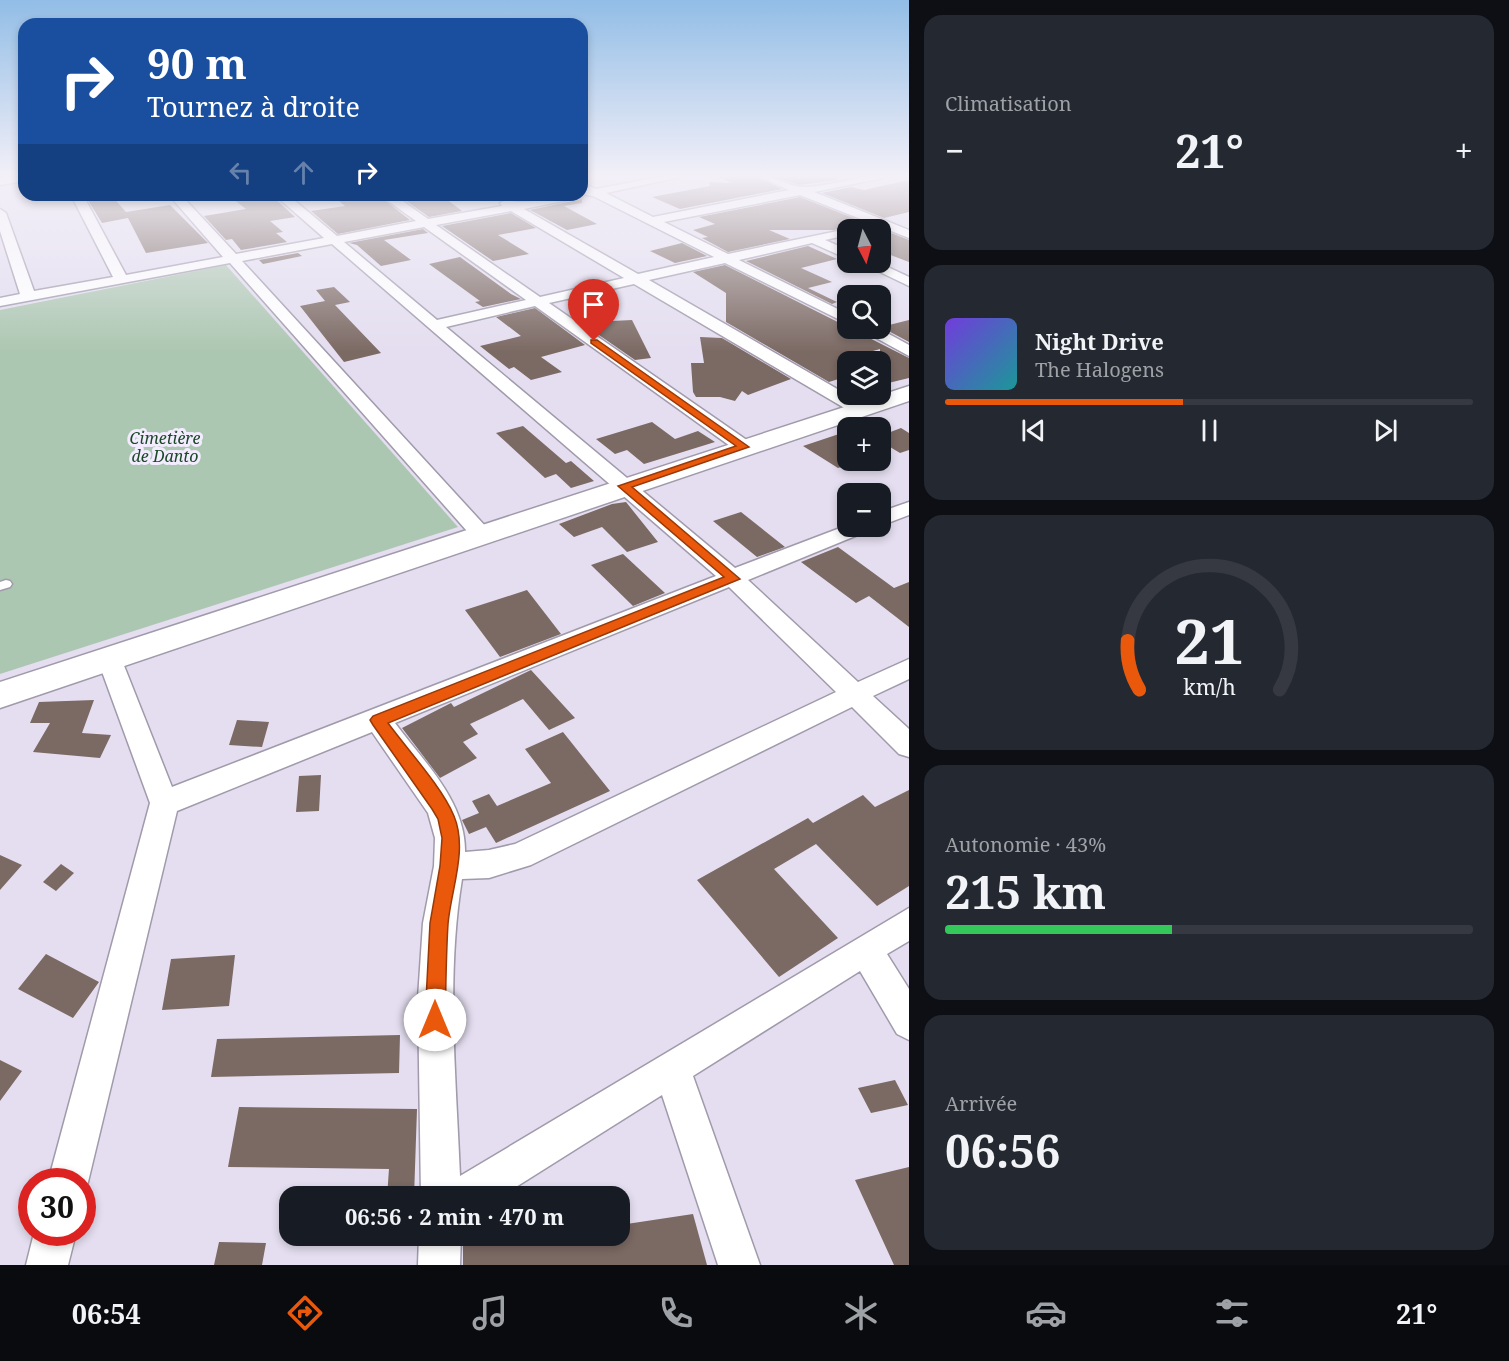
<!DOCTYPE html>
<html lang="fr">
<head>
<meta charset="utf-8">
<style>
	:root { --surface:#171b24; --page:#242831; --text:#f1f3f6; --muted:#9ea1a6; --line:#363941; --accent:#ea580c }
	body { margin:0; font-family:"Noto Serif",serif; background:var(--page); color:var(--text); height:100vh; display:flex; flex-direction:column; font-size:22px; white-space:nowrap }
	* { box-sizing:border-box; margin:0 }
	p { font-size:20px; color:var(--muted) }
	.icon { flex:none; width:33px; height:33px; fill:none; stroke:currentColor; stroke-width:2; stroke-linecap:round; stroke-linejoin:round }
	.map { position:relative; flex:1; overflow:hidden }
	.panel { display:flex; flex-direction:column; gap:15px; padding:15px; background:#0d0f14; width:600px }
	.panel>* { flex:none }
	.hud { position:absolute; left:18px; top:18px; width:570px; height:183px; border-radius:18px; box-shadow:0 3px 9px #0003; background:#1a4fa0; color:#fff; overflow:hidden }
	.needle { width:39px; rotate:174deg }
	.buttons { position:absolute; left:837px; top:219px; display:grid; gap:12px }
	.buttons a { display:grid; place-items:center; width:54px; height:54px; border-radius:12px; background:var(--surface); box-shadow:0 3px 9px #0003; font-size:30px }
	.speed { position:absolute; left:18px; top:1168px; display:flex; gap:12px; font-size:30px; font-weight:700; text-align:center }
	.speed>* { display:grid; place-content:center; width:78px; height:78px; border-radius:50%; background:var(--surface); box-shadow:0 3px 9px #0003; line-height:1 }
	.speed .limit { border:9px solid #d22; background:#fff; color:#111 }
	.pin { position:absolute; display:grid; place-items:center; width:51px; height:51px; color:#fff; margin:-62px -26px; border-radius:50% 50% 50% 0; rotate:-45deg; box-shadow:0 0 6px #0007 }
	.pin .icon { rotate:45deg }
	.me { position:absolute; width:66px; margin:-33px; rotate:0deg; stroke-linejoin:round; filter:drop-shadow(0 0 4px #0008) }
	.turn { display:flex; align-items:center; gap:21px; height:126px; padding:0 30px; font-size:27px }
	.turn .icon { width:78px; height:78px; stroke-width:2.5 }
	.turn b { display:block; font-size:42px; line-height:51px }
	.lanes { display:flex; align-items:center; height:57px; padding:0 30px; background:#0003; justify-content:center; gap:30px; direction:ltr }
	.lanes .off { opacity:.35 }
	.big { font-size:45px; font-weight:700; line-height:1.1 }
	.panel .widget { flex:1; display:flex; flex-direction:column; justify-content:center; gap:9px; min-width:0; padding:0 21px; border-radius:18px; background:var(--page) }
	.panel .dial { align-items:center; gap:0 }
	.dial svg { height:156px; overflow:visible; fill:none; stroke:var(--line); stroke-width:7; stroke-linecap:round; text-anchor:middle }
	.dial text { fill:var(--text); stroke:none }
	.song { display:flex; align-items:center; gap:18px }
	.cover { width:72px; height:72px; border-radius:9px; background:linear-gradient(135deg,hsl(260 70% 55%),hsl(180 70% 35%)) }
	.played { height:6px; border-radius:3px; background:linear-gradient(90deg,var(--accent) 45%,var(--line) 45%) }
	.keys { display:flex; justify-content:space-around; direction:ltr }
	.heat { display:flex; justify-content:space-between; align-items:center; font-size:33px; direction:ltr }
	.charge { height:9px; border-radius:4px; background:linear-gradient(90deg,#34c759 43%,var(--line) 0) }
	.trip { position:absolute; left:279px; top:1186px; width:351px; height:60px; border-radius:18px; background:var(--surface); box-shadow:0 3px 9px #0003; font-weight:700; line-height:60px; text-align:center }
	.menu { display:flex; height:96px; justify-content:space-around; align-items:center; background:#090b0e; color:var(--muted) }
	.menu .icon { width:42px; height:42px }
	.menu .active { color:var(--accent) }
	.menu b { font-size:27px; color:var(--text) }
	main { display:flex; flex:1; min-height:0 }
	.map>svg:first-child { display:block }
	.green { fill:#acc7b1 }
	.building { fill:#7b6963 }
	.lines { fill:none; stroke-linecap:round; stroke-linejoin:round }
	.lane-casing { stroke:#a09aab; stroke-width:3 }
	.street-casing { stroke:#a09aab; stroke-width:3 }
	.secondary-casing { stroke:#a09aab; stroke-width:3 }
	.lane { fill:#fff; fill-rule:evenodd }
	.street { fill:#fff; fill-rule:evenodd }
	.secondary { fill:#fff; fill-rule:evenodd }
	.route { fill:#ea580c; stroke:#983908; stroke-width:1.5 }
	.labels { text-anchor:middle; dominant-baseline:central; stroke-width:6; stroke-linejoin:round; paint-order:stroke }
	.far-park-label { font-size:16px; font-style:italic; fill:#1a4726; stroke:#f2ecfe }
</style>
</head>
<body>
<main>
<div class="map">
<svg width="909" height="1265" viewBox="0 0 909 1265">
	<rect width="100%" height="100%" fill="#e4def0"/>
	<path class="green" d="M226 265 458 527 0 674V310Z"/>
	<path class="building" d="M715 175H753L782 189 680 209 652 197 710 186 709 182 732 183Z
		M768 175H837V180L799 185Z
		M909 180V212L884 218 822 193 851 187 864 190Z
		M228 195H271L295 217 270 221 283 232 276 233 287 242 241 250 232 239 226 240 204 216 246 209Z
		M332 195H378L410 220 338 234 311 211 345 206Z
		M398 195H410V200L441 195 462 211 429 217Z
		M112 196 126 212 170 205 208 243 146 253 128 218 102 223 88 200Z
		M800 197 909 240V262L880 251V230H853L852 226 834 230H769L790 239 728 252 702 238 708 237 693 230 715 224 699 217Z
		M582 199V203L564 206 597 224 567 230 530 210Z
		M511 213 536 228 498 235 529 254 493 261 442 226Z
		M423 229 428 233 384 240 411 260 381 266 357 245 349 243Z
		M682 243 707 256 675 263 650 251Z
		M808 246 837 259 801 268 832 282 808 288 837 302 832 304 746 261Z
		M298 253 302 256 263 264 259 260Z
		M460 257 511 294 521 299 483 307 475 302 480 301 429 264Z
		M725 265 909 358V378L880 385V349L848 358V376L829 382 726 322V293L693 272Z
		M334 287 350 302 335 305 381 353 344 362 300 306 325 301 316 290Z
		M535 308 585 345 541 357 562 372 531 380 514 367 509 369 480 346 521 336 496 317Z
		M596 311 612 321 632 320 651 358 635 360 573 317Z
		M909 320V342L881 327Z
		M700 337 722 338 791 379 748 395 742 391 735 401 720 397H696L693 392 691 363H704Z
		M652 422 675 439 698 431 715 442 644 464 627 450 615 454 596 439Z
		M523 426 566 463 571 461 594 481 571 488 556 474 545 478 496 433Z
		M901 428 909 433V450L900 453 880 441V436Z
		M848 431V465L838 468 803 446Z
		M626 502 658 542 627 552 602 527 574 537 559 524 612 504Z
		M741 512 785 547 757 557 713 521Z
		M838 547 894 588 909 582V627L869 596 856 603 801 562Z
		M623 554 665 593 633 606 591 565Z
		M527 590 561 634 500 657 465 610Z
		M531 670 575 718 549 730 523 699 470 724 478 734 463 742 477 758 440 778 402 728 451 703 454 707Z
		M94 700 82 733 111 735 100 758 33 752 50 723H30L39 702Z
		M237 720 269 722 262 747 229 745Z
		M563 732 610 791 496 843 486 827 469 834 462 820 479 813 472 801 489 794 497 806 551 783 525 749Z
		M321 775 319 811 296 812 299 776Z
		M909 790V886L877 906 816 844 774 869 838 938 779 977 697 880 808 818 813 823 863 795 875 807Z
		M0 855 22 865 0 890Z
		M61 864 74 873 56 891 43 882Z
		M46 954 99 982 73 1018 18 989Z
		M235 955 229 1006 162 1010 171 959Z
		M400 1035 399 1073 211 1077 217 1039Z
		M0 1060 22 1071 0 1101Z
		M895 1080 908 1105 871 1113 858 1088Z
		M239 1107 417 1109 414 1197H387L389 1169 228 1167Z
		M909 1167V1265H894L855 1180Z
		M693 1214 707 1265H463V1246L514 1236H620V1225Z
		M219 1242 266 1243 262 1265H214Z"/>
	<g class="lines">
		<defs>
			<path id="lane" d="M6 580 10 581 12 584 10 587 0 590V582Z"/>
			<path id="street" d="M24 175V181L0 185V179Z
				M670 175H690L606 193 653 217 789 190 755 175C774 175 791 188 804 187 833 186 859 175 888 175L883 178 814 192 909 230V238L800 195 664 222 728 254 852 228 848 230V235L825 240 848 250V259L812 243 739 260 848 314V324L725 263 649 280 865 405 868 409 865 413H853L634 284 549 303 751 443 753 447 751 451H737L535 306 446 327 735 568 848 525 873 526 870 530 748 580 858 682 909 659V679L873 696 909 729V757L899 754 852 707 531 865 489 878 462 879C446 977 456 1077 460 1176L909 908V941L887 954 909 989V1040L897 1034 860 971 693 1076 760 1265H718L662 1095 500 1197H421L418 998 423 923 434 866 435 838 428 813 372 732 177 811 88 1182 82 1195V1182H48L150 803 97 658 100 652 109 649 118 652 121 658 172 787 716 576 332 244 242 261 488 529 492 534 488 539H474L230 263 0 306V298L20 294 0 231V209L6 213 34 291 113 277 71 195H83L126 275 223 257 169 195H181L236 254 324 238 275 195H288L337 236 416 221 380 195H394L428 219 502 206 500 203 506 200C529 206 557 195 582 195V193V197L524 209 638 274 714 257 593 196 586 195 582 190V183L596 189ZM511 211 624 278 540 297 436 225ZM424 227 526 300 437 320 344 242ZM729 587 836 692 515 844 489 850 465 852C466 801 423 761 395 723Z
				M859 262H877L909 277V286Z
				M858 328H878L909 345V356Z
				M909 502V515L880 526V512Z
				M34 1233H76L68 1265H26Z
				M419 1236H461L460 1265H418Z"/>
			<path id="secondary" d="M909 386V401L0 708V682Z"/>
		</defs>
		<use href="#lane" class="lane-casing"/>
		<use href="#street" class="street-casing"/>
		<use href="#secondary" class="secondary-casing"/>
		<use href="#lane" class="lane"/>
		<use href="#street" class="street"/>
		<use href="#secondary" class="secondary"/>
	</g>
	<linearGradient id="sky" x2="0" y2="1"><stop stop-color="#92bde6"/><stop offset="0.5" stop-color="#f3f0f8"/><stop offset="1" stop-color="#f3f0f8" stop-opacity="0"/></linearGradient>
	<rect width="909" height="352" fill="url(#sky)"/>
	<path class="route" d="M591 340H597L749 447 632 487 740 579 388 723C407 749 442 787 454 816 468 850 451 889 448 924 446 956 446 988 445 1020L442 1027 435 1030 428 1027 425 1020 430 923 440 866 442 838 438 819 432 809 373 725 370 720 373 716 724 577 618 486 736 446 591 343Z"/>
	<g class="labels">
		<g class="far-park-label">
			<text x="165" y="438">Cimetière<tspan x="165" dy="18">de Danto</tspan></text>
		</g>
	</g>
</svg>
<div class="buttons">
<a><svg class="needle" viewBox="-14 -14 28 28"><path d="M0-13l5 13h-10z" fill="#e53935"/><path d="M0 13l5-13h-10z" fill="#9ea1a6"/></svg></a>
<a><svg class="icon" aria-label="search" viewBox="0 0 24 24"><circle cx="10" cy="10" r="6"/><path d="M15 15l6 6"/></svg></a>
<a><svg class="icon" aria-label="layers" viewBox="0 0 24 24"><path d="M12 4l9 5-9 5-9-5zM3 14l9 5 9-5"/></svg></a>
<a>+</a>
<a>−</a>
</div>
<div class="speed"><div class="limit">30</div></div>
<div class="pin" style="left:594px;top:341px;background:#d93025"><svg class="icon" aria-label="arrive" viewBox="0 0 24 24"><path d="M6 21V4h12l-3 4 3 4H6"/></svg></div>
<svg class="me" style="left:435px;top:1020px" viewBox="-20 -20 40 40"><circle r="19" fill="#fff"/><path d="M0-13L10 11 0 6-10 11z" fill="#ea580c"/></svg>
<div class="trip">06:56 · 2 min · 470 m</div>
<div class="hud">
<div class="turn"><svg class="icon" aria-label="right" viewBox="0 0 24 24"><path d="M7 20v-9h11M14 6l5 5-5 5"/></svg><div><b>90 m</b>Tournez à droite</div></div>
<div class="lanes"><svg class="icon off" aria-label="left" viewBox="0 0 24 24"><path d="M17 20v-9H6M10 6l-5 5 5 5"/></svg><svg class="icon off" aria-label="ahead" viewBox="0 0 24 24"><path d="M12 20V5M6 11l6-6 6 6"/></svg><svg class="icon" aria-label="right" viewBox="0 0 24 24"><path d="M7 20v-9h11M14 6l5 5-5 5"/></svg></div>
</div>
</div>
<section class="panel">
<div class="widget"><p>Climatisation</p>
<div class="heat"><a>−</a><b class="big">21°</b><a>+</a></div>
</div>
<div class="widget">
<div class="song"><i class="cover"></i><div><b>Night Drive</b><p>The Halogens</p></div></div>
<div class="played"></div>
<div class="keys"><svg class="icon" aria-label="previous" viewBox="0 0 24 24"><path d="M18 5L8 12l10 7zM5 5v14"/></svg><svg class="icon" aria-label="pause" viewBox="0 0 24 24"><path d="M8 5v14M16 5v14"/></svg><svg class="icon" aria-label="next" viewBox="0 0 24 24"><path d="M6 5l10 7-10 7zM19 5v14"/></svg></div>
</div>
<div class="widget dial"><svg viewBox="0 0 100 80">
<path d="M14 69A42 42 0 1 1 86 69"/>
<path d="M14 69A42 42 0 0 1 8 44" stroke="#ea580c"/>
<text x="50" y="56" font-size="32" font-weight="700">21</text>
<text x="50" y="72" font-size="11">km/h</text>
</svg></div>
<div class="widget"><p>Autonomie · 43%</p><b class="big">215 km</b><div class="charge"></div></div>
<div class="widget"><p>Arrivée</p><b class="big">06:56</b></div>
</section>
</main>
<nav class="menu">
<b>06:54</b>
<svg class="icon active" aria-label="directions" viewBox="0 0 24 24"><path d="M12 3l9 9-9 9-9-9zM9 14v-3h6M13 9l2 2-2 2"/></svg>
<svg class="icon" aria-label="music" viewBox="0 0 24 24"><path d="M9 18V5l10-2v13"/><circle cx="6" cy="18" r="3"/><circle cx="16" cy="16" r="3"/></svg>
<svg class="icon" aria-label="phone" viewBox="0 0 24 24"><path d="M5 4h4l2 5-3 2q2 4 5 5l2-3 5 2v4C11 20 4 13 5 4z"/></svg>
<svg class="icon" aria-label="climate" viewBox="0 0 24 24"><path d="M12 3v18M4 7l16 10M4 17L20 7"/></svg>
<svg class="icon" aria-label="car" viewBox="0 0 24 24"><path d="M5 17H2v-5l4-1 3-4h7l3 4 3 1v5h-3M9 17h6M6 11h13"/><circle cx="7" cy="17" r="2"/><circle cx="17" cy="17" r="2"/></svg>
<svg class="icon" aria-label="filters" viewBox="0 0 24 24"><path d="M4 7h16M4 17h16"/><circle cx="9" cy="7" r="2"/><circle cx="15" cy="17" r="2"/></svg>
<b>21°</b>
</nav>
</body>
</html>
